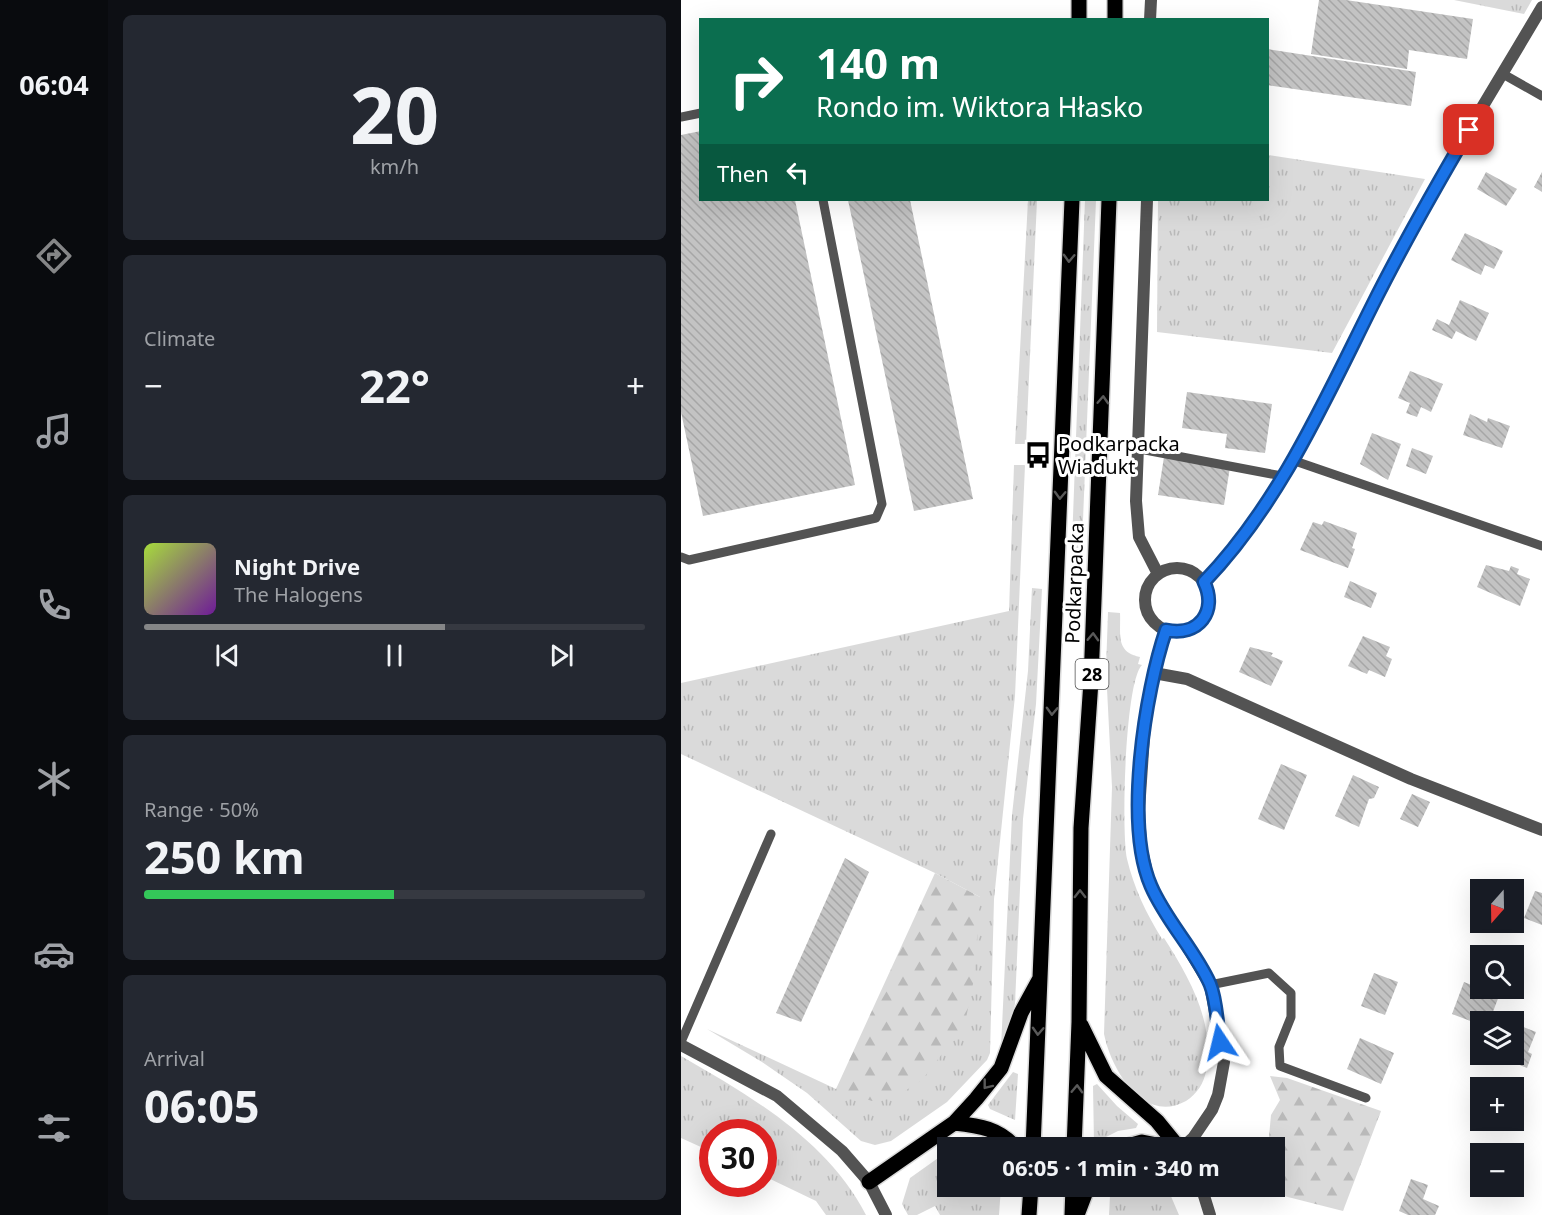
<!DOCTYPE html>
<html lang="en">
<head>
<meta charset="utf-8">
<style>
	:root { --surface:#171b24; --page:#242831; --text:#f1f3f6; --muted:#9ea1a6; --line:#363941; --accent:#858687 }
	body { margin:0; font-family:"Noto Sans",sans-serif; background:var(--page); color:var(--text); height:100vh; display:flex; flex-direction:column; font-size:22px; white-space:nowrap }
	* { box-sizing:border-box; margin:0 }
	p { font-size:20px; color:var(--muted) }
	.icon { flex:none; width:33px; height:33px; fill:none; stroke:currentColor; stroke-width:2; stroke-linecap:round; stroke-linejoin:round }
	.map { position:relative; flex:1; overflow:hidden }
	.details { display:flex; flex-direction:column; gap:15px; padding:15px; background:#0d0f14; width:573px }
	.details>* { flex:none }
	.banner { position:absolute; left:18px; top:18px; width:570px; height:183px; border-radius:0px; box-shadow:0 6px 24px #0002; background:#0b6e4f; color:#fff; overflow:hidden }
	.needle { width:39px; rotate:200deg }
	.fabs { position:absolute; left:789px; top:879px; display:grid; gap:12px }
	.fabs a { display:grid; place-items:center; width:54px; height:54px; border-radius:0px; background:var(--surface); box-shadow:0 6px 24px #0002; font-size:30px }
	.speed { position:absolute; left:18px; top:1119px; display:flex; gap:12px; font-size:30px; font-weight:700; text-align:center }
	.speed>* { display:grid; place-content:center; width:78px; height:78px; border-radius:50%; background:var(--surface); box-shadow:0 6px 24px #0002; line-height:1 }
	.speed .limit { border:9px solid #d22; background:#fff; color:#111 }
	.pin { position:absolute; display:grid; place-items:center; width:51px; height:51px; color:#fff; margin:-26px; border-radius:12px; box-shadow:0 3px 9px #0006 }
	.me { position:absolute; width:66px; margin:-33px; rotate:350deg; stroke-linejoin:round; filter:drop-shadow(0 0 4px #0008) }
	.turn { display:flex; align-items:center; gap:21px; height:126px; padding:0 18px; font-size:27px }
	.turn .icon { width:78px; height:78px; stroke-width:2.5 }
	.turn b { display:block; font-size:42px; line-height:51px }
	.then { display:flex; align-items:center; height:57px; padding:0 18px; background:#0003; gap:12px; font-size:22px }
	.big { font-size:45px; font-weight:700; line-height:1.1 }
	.details .tile { flex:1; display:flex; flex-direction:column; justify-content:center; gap:9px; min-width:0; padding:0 21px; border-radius:9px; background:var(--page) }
	.details .dial { align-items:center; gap:0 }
	.dial b { font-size:78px; line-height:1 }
	.song { display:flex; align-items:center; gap:18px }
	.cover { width:72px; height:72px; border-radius:9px; background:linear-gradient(135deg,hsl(80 70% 55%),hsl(280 70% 35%)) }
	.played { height:6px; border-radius:3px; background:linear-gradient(90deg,var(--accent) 60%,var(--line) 60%) }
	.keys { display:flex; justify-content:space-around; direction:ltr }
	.heat { display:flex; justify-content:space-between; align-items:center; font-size:33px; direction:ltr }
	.charge { height:9px; border-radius:4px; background:linear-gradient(90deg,#34c759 50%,var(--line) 0) }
	.trip { position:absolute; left:256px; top:1137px; width:348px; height:60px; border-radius:0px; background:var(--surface); box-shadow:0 6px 24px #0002; font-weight:700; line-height:60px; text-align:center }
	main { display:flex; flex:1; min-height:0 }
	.menu { display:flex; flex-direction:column; width:108px; justify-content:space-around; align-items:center; background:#090b0e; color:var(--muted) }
	.menu .icon { width:42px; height:42px }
	.menu .on { color:var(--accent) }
	.menu b { font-size:27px; color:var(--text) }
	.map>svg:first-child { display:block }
	.grass { fill:url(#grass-tufts) }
	.forest { fill:url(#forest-firs) }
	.building { fill:url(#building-back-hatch) }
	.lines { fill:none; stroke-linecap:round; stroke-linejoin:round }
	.primary-casing { stroke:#dbdbdb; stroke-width:18 }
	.service { stroke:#535353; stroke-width:9 }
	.minor { stroke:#535353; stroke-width:12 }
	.primary { stroke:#000; stroke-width:15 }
	.oneway { stroke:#595959 }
	.route-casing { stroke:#114b97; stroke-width:15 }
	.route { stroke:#1a73e8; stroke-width:10 }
	.labels { text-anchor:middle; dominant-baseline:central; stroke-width:6; stroke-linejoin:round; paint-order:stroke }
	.shield { fill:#fff; stroke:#4c4c4c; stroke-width:1.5 }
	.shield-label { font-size:18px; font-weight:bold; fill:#000 }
	.poi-label { font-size:20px; fill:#000; stroke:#fff; text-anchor:start }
	.street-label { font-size:20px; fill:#000; stroke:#fff }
</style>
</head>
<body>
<main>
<nav class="menu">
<b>06:04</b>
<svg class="icon on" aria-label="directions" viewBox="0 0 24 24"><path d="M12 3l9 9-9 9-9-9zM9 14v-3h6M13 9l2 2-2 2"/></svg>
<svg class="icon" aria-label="music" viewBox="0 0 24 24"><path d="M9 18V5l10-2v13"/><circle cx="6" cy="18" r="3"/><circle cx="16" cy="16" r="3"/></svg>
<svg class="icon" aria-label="phone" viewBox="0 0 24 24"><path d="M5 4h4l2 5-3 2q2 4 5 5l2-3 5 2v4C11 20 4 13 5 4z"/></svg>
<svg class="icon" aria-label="climate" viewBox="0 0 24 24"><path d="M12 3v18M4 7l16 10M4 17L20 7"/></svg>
<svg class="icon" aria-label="car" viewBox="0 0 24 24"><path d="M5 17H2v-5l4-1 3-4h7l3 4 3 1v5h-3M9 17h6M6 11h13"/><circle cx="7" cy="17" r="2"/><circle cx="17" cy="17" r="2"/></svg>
<svg class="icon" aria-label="filters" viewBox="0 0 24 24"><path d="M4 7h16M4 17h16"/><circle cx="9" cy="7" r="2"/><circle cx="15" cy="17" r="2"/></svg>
</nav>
<section class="details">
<div class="tile dial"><b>20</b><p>km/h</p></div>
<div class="tile"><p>Climate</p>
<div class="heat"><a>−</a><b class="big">22°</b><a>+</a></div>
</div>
<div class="tile">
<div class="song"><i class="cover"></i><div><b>Night Drive</b><p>The Halogens</p></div></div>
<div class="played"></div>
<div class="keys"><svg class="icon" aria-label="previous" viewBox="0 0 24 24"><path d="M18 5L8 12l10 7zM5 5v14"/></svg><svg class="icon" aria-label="pause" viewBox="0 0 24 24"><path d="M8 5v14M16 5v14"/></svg><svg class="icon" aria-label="next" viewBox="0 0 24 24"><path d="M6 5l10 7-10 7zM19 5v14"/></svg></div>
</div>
<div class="tile"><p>Range · 50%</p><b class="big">250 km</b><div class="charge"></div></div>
<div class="tile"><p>Arrival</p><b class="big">06:05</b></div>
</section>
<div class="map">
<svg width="861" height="1215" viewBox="0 0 861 1215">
	<defs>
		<pattern id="grass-tufts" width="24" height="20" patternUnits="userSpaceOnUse" patternTransform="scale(1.5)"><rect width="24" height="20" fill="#dadada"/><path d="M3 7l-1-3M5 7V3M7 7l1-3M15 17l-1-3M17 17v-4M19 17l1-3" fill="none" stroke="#b9b9b9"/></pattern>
		<pattern id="forest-firs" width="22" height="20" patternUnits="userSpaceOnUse" patternTransform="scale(1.5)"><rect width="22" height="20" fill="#dadada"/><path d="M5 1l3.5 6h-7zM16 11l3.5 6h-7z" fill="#b9b9b9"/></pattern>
		<pattern id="building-back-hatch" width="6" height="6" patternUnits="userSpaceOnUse" patternTransform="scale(1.5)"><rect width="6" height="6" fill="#c3c3c3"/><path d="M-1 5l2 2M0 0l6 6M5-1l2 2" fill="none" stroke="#a6a6a6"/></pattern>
	</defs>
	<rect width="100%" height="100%" fill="#fff"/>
	<path class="grass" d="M773 0H851L843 14Z
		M587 155 744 179 651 353 476 332 477 200H586Z
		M347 200H356L345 444H334Z
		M404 200H415L400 569H390Z
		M333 465H344L334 696 313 899 309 1053 306 1060 266 1102 210 1141 194 1145 180 1141 126 1093 81 1062 26 1029 155 1089 299 897 254 873 0 754V683L328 611Z
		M351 588 361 589 355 704 342 819 334 1004 320 1048 331 815 347 671Z
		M427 612 439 613C440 634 434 652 459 657L457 664 461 665C444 681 440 831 446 859 453 888 465 913 481 939L483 938C508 977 534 1022 525 1071 523 1083 516 1094 505 1101 462 1125 430 1069 423 1034L431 787 425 669Z
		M0 1056C71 1097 146 1140 185 1215H145L135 1201 83 1176 82 1132H32L31 1152 0 1138Z
		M332 1072 337 1074 334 1120 309 1109 307 1105Z
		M416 1084 436 1106 457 1124 455 1128 437 1131 413 1143 412 1086Z
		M267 1151V1186L320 1187 318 1215H259L254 1206 236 1215H227L221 1204 229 1178Z
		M433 1186 486 1187 498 1215H428L429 1196Z"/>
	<path class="forest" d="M254 873 299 897 293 979 284 1023 258 1058 241 1080 213 1098 191 1101 155 1089Z
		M589 1076 606 1078 700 1111 662 1211 599 1195 594 1186V1148L587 1147 590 1115 599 1100Z"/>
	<path class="building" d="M638 0H665L792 19 786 59 728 50 726 69 630 54Z
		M586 49 735 72 730 106 586 85Z
		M20 131V200H114L174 485 22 516 0 412V135Z
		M805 172 836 189 825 206 796 189Z
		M861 172V192L853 187Z
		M167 200H229L292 499 233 511Z
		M784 233 822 251 813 269 804 265 800 275 770 260Z
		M779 300 808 313 795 341 775 331 771 339 751 330 756 319 768 325Z
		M729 371 762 384 750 412 740 407 736 417 725 413 729 403 717 398Z
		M506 392 591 404 584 453 544 448 546 434 501 428Z
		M789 414 806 422 807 418 829 426 821 448 782 435Z
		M691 433 720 444 707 480 679 464Z
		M731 448 752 456 745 474 725 466Z
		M483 457 549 467 543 505 477 495Z
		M643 521 676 533 671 548 674 549 667 568 619 550 632 522 641 525Z
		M805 565 828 571 830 566 838 569 836 574 849 579 839 606 796 587Z
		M669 581 696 593 690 608 663 597Z
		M682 636 709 647 705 656 711 659 704 677 688 670 686 674 667 666Z
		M569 647 592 653 590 656 602 661 590 686 558 672Z
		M600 764 626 775 603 830 577 819Z
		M672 775 698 787 693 798 688 799 678 827 654 816Z
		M731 794 749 802 737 827 719 819Z
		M164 858 188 872 120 1022 95 1013Z
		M854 891 861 893V925L843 918Z
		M693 973 717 982 704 1015 680 1006Z
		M783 982 818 996 808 1022H800V1025L771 1014Z
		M832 1023 855 1032 847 1052 851 1054 846 1068 818 1057 819 1054H832Z
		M679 1038 713 1053 700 1084 666 1069Z
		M730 1179 747 1185 742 1199 758 1206 754 1215H727L718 1211Z"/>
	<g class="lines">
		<defs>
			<path id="primary" d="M398 20V0
				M434 20V0
				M400 1025 425 1076 476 1121 498 1148
				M273 1123C299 1126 317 1128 335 1148
				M352 1148 391 200
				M393 1148 398 1022 400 828 410 681 428 200
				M440 1148 461 1142 491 1148
				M188 1182 273 1123 295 1099 320 1068 340 1013 358 980
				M348 1215 350 1186
				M391 1215 392 1186
				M396 1215 407 1186"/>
		</defs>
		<use href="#primary" class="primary-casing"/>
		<path class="service" d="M822 74 861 96
			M0 117 20 113
			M459 449 601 476
			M611 460 861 546
			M0 557 8 560 195 518 201 504 142 200
			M529 985 588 973 610 993V1017L598 1047 599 1066 685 1098
			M0 1042 90 834"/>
		<path class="minor" d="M469 20 470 0
			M466 200 455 501 458 537 477 574
			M464 600a32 32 0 1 1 64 0a32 32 0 1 1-64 0Z
			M523 582C611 491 658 369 715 259 760 173 812 90 861 7
			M485 630 476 657 464 722 458 810 460 846 469 885 529 985 543 1062 537 1095 531 1110 512 1138 501 1148
			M473 673 506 679 730 779 861 830
			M0 1045 96 1096 161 1151 188 1182 205 1215
			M520 1186 529 1215"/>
		<use href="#primary" class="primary"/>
	</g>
	<defs><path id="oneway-chevron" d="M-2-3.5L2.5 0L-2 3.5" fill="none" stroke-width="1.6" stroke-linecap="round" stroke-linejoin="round" transform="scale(1.5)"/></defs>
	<g class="oneway">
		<use href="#oneway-chevron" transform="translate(388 258) rotate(92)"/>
		<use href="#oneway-chevron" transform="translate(422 400) rotate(-87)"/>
		<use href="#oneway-chevron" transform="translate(379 495) rotate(92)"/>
		<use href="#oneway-chevron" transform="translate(412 637) rotate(-88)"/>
		<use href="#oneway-chevron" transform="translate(371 711) rotate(92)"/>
		<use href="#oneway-chevron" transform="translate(399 894) rotate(-90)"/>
		<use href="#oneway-chevron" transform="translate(357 1031) rotate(93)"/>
		<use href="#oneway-chevron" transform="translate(306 1085) rotate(128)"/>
		<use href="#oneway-chevron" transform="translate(396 1089) rotate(-88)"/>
	</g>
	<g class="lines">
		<defs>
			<path id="route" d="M539 1042C536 1024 536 1001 529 984 514 950 485 921 470 886 443 824 464 692 485 630 518 637 537 611 523 582 598 504 643 402 691 306 721 246 754 188 788 130"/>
		</defs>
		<use href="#route" class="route-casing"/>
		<use href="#route" class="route"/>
	</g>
	<defs>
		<symbol id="bus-bare" viewBox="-9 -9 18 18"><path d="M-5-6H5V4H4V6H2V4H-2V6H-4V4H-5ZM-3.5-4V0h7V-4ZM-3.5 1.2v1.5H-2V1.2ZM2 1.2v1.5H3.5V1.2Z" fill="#000" stroke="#fff" stroke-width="2.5" paint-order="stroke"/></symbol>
	</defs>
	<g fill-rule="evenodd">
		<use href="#bus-bare" x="338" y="436" width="38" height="38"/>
	</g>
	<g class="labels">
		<rect class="shield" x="394.5" y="659" width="33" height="30" rx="4.5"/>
		<g class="shield-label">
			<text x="411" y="674">28</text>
		</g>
		<g class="poi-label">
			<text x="377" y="443">Podkarpacka<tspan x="377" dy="23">Wiadukt</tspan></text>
		</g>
		<g class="street-label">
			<text transform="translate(393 583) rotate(-88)">Podkarpacka</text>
		</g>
	</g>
</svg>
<div class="fabs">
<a><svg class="needle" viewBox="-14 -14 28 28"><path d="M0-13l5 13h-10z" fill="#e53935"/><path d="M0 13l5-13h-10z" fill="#9ea1a6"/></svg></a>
<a><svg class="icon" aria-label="search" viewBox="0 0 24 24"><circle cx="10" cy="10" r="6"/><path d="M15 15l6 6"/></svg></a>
<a><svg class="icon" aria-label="layers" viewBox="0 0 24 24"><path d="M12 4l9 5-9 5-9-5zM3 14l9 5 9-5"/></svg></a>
<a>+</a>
<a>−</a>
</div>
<div class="speed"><div class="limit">30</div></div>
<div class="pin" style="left:788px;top:130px;background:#d93025"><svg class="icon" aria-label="arrive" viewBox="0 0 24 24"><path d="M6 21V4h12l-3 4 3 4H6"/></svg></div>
<svg class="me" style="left:539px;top:1042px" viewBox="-20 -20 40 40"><path d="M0-17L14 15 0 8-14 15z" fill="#1a73e8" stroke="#fff" stroke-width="4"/></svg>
<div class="trip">06:05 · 1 min · 340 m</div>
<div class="banner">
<div class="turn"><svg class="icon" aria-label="right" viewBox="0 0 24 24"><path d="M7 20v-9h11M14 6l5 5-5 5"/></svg><div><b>140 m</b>Rondo im. Wiktora Hłasko</div></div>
<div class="then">Then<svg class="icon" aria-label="left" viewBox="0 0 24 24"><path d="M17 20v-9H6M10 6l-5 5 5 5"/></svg></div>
</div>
</div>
</main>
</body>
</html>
